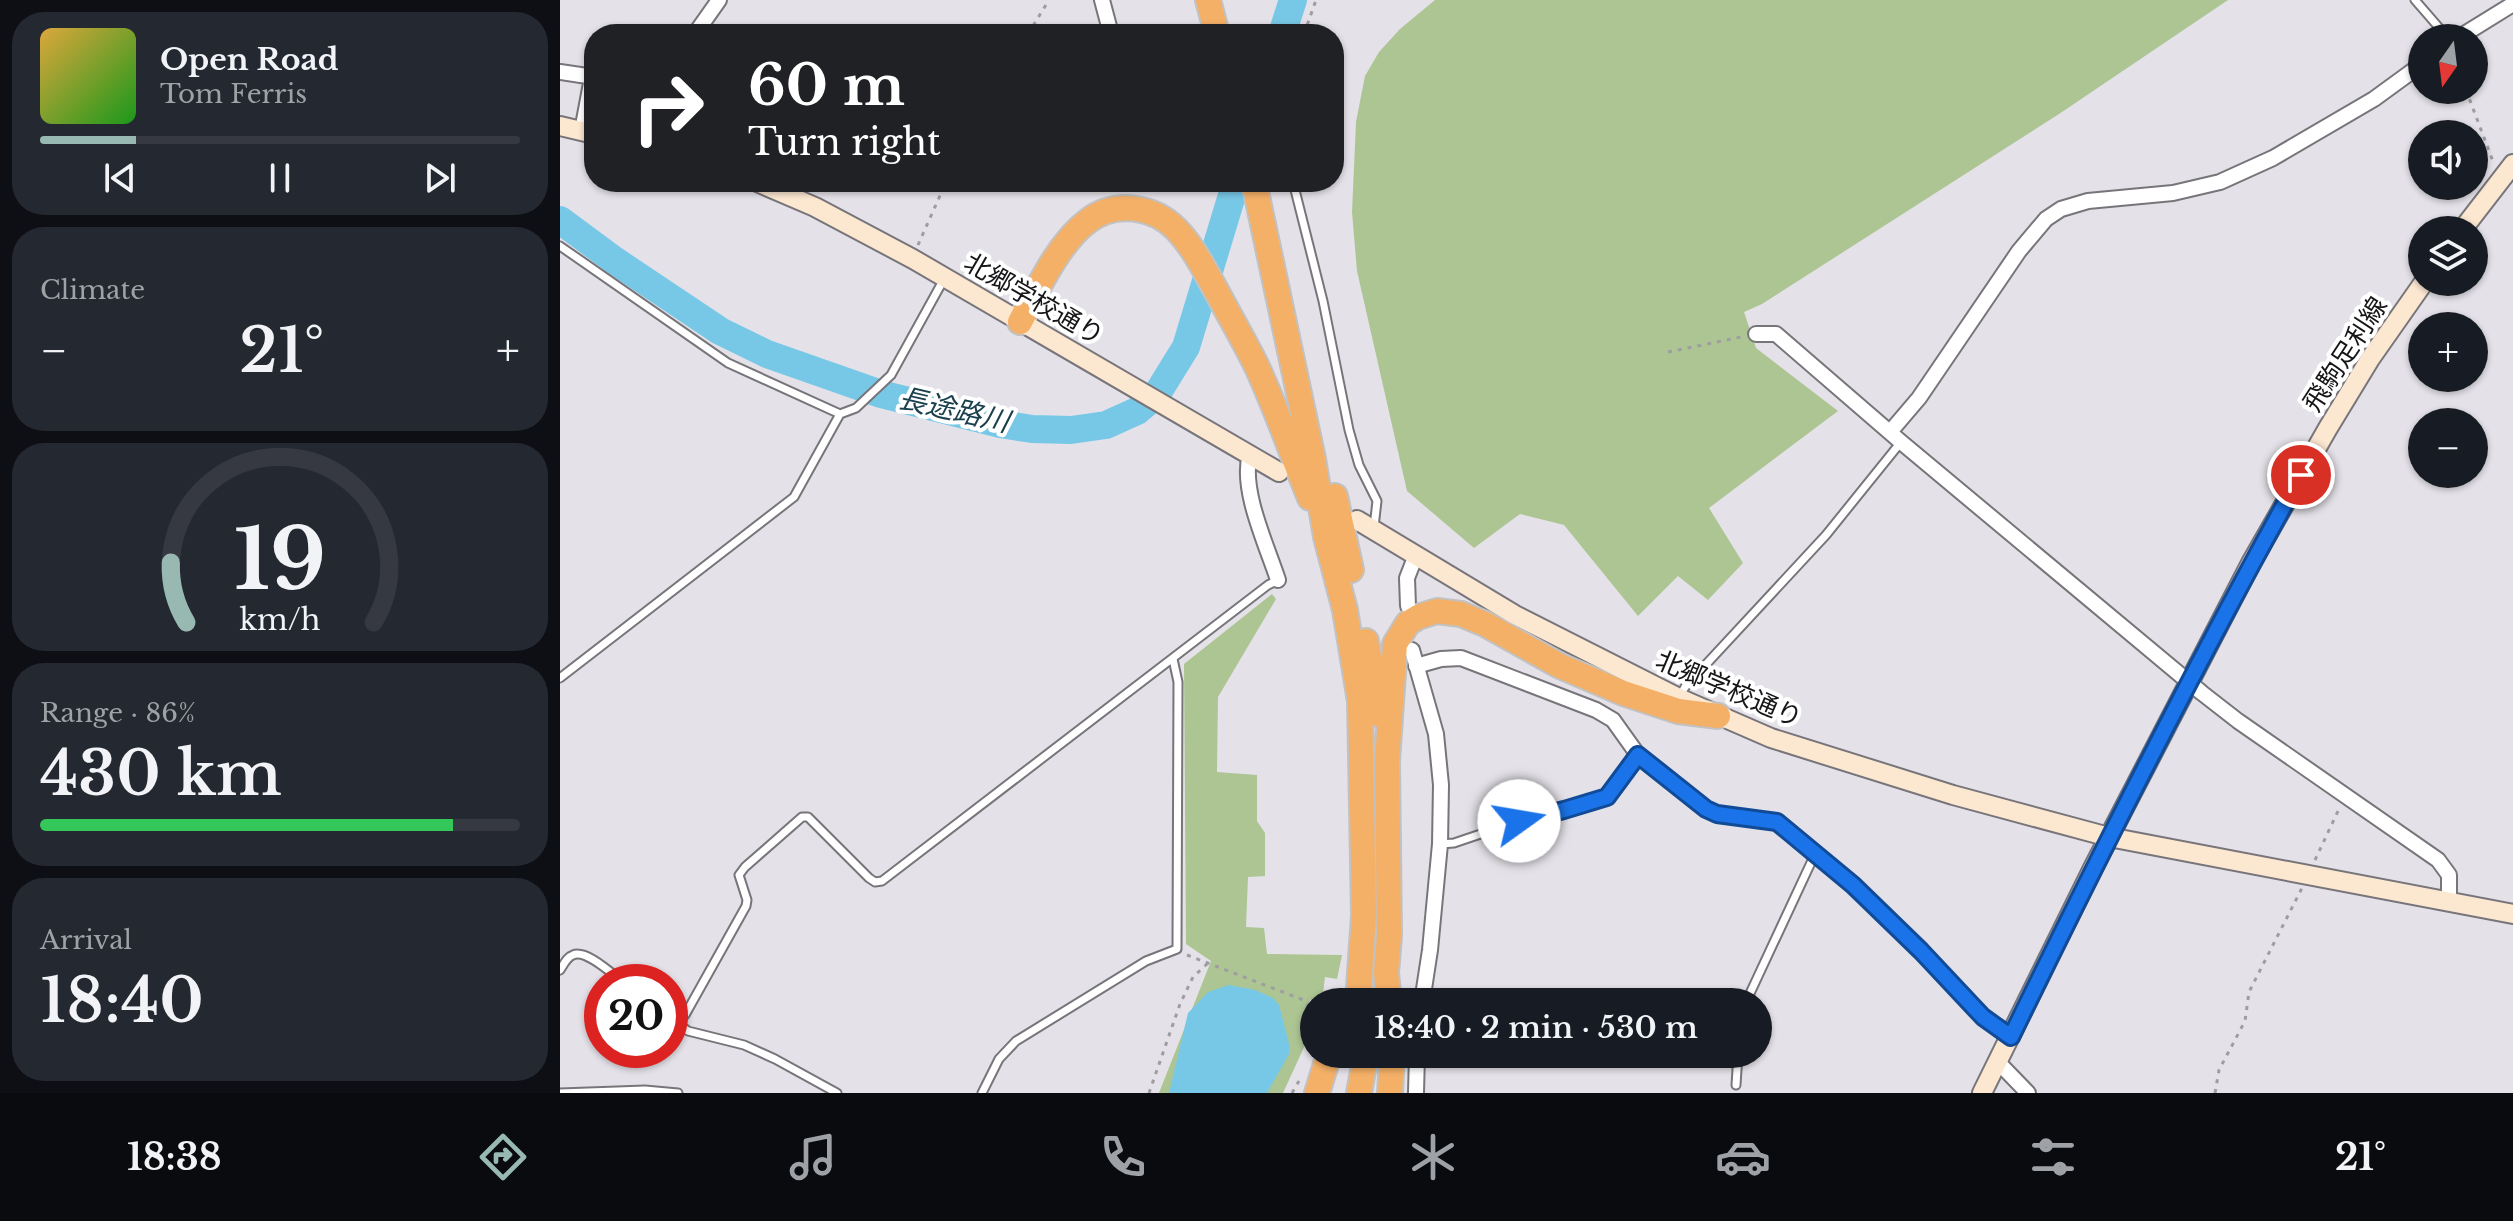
<!DOCTYPE html>
<html lang="en">
<head>
<meta charset="utf-8">
<style>
	:root { --surface:#171b24; --page:#242831; --text:#f1f3f6; --muted:#9ea1a6; --line:#363941; --accent:#98b8b2 }
	body { margin:0; font-family:"Libre Baskerville","Noto Sans JP",serif; background:var(--page); color:var(--text); height:100vh; display:flex; flex-direction:column; font-size:30px; white-space:nowrap }
	* { box-sizing:border-box; margin:0 }
	p { font-size:26px; color:var(--muted) }
	.icon { flex:none; width:44px; height:44px; fill:none; stroke:currentColor; stroke-width:2; stroke-linecap:round; stroke-linejoin:round }
	.map { position:relative; flex:1; overflow:hidden }
	.sheet { display:flex; flex-direction:column; gap:12px; padding:12px; background:#0d0f14; width:560px }
	.sheet>* { flex:none }
	.hud { position:absolute; left:24px; top:24px; width:760px; height:168px; border-radius:32px; box-shadow:0 2px 6px #0004; background:#202124; color:#fff; overflow:hidden }
	.needle { width:52px; rotate:194deg }
	.fabs { position:absolute; left:1848px; top:24px; display:grid; gap:16px }
	.fabs a { display:grid; place-items:center; width:80px; height:80px; border-radius:50%; background:var(--surface); box-shadow:0 2px 6px #0004; font-size:40px }
	.speed { position:absolute; left:24px; top:964px; display:flex; gap:16px; font-size:40px; font-weight:700; text-align:center }
	.speed>* { display:grid; place-content:center; width:104px; height:104px; border-radius:50%; background:var(--surface); box-shadow:0 2px 6px #0004; line-height:1 }
	.speed .limit { border:12px solid #d22; background:#fff; color:#111 }
	.pin { position:absolute; display:grid; place-items:center; width:68px; height:68px; color:#fff; margin:-34px; border:4px solid #fff; border-radius:50%; box-shadow:0 2px 8px #0007 }
	.me { position:absolute; width:88px; margin:-44px; rotate:77deg; stroke-linejoin:round; filter:drop-shadow(0 0 6px #0008) }
	.turn { display:flex; align-items:center; gap:28px; height:168px; padding:0 32px; font-size:36px }
	.turn .icon { width:104px; height:104px; stroke-width:2.5 }
	.turn b { display:block; font-size:56px; line-height:68px }
	.big { font-size:60px; font-weight:600; line-height:1.1 }
	.sheet .card { flex:1; display:flex; flex-direction:column; justify-content:center; gap:12px; min-width:0; padding:0 28px; border-radius:32px; background:var(--page) }
	.sheet .dial { align-items:center; gap:0 }
	.dial svg { height:208px; overflow:visible; fill:none; stroke:var(--line); stroke-width:7; stroke-linecap:round; text-anchor:middle }
	.dial text { fill:var(--text); stroke:none }
	.song { display:flex; align-items:center; gap:24px }
	.cover { width:96px; height:96px; border-radius:12px; background:linear-gradient(135deg,hsl(40 70% 55%),hsl(120 70% 35%)) }
	.played { height:8px; border-radius:4px; background:linear-gradient(90deg,var(--accent) 20%,var(--line) 20%) }
	.keys { display:flex; justify-content:space-around; direction:ltr }
	.heat { display:flex; justify-content:space-between; align-items:center; font-size:44px; direction:ltr }
	.charge { height:12px; border-radius:6px; background:linear-gradient(90deg,#34c759 86%,var(--line) 0) }
	.trip { position:absolute; left:740px; top:988px; width:472px; height:80px; border-radius:40px; background:var(--surface); box-shadow:0 2px 6px #0004; font-weight:600; line-height:80px; text-align:center }
	.tab-bar { display:flex; height:128px; justify-content:space-around; align-items:center; background:#090b0e; color:var(--muted) }
	.tab-bar .icon { width:56px; height:56px }
	.tab-bar .selected { color:var(--accent) }
	.tab-bar b { font-size:36px; color:var(--text) }
	main { display:flex; flex:1; min-height:0 }
	.map>svg:first-child { display:block }
	.green { fill:#acc593 }
	.water { fill:#77c8e6 }
	.lines { fill:none; stroke-linecap:round; stroke-linejoin:round }
	.river { stroke:#77c8e6; stroke-width:28 }
	.lane-casing { stroke:#77757a; stroke-width:11 }
	.street-casing { stroke:#77757a; stroke-width:18 }
	.secondary-casing { stroke:#77757a; stroke-width:22 }
	.highway-casing { stroke:#c2c2c3; stroke-width:28 }
	.path { stroke:#9f9da2; stroke-width:3; stroke-dasharray:4 6; stroke-linecap:butt }
	.lane { stroke:#fff; stroke-width:7 }
	.street { stroke:#fff; stroke-width:14 }
	.secondary { stroke:#fce7d1; stroke-width:18 }
	.highway { stroke:#f4b067; stroke-width:24 }
	.route-casing { stroke:#114b97; stroke-width:20 }
	.route { stroke:#1a73e8; stroke-width:14 }
	.labels { text-anchor:middle; dominant-baseline:central; stroke-width:8; stroke-linejoin:round; paint-order:stroke }
	.street-label { font-size:26px; fill:#161517; stroke:#fff }
	.water-label { font-size:28px; font-style:italic; fill:#1a404d; stroke:#fff }
</style>
</head>
<body>
<main>
<section class="sheet">
<div class="card">
<div class="song"><i class="cover"></i><div><b>Open Road</b><p>Tom Ferris</p></div></div>
<div class="played"></div>
<div class="keys"><svg class="icon" aria-label="previous" viewBox="0 0 24 24"><path d="M18 5L8 12l10 7zM5 5v14"/></svg><svg class="icon" aria-label="pause" viewBox="0 0 24 24"><path d="M8 5v14M16 5v14"/></svg><svg class="icon" aria-label="next" viewBox="0 0 24 24"><path d="M6 5l10 7-10 7zM19 5v14"/></svg></div>
</div>
<div class="card"><p>Climate</p>
<div class="heat"><a>−</a><b class="big">21°</b><a>+</a></div>
</div>
<div class="card dial"><svg viewBox="0 0 100 80">
<path d="M14 69A42 42 0 1 1 86 69"/>
<path d="M14 69A42 42 0 0 1 8 46" stroke="#98b8b2"/>
<text x="50" y="56" font-size="32" font-weight="700">19</text>
<text x="50" y="72" font-size="11">km/h</text>
</svg></div>
<div class="card"><p>Range · 86%</p><b class="big">430 km</b><div class="charge"></div></div>
<div class="card"><p>Arrival</p><b class="big">18:40</b></div>
</section>
<div class="map">
<svg width="1953" height="1093" viewBox="0 0 1953 1093">
	<rect width="100%" height="100%" fill="#e4e2e8"/>
	<path class="green" d="M875 0H1668L1499 114 1202 304 1184 312 1196 348 1278 411 1149 508 1183 563 1148 600 1118 576 1078 616 1004 525 960 514 914 548 847 491 797 271 792 212 796 122 805 76 819 52 840 29Z
		M712 594 716 599 658 697 657 772 697 775V821L705 833V876L688 877 686 927 704 928 707 954 782 955 777 979 765 977 762 1002H754L750 999 745 1045 723 1093H599L651 961 626 944 624 664Z"/>
	<path class="water" d="M669 985 695 990 713 998 719 1005 729 1044V1054L707 1093H609L628 1013 648 992Z"/>
	<g class="lines">
		<path class="river" d="M722 34 733 0
			M0 220 54 260 160 331 207 354 321 394 440 424 472 429 511 430 546 425 577 411 597 394 626 347 676 182"/>
		<defs>
			<path id="lane" d="M1855 0 1888 38
				M733 182 763 301 789 430 799 465 817 501 814 527
				M0 246 168 363 280 414
				M0 678 234 497 280 414 296 408 331 375 384 279
				M1120 696 1125 687 1266 535 1341 442
				M880 844 894 843 959 821 1004 810 1047 797 1078 755 1146 809 1157 814 1217 822 1293 885 1361 951 1423 1017 1449 1036
				M0 970C4 964 7 957 13 955 26 949 52 974 63 982
				M1186 1002 1255 854
				M110 1017 128 1031 184 1045 215 1059 277 1093
				M118 1023 125 1015 186 906 187 900 179 875 185 867 242 817H248L309 878 315 882 322 881 708 585 718 580
				M1176 1085 1178 1054
				M0 1093 85 1090 118 1093
				M422 1093 439 1059 456 1041 586 961 617 949 618 682 613 659"/>
			<path id="street" d="M542 0 551 34
				M135 34 159 0
				M1898 38 1953 4
				M0 72 34 77
				M22 131 32 78
				M1196 334H1216L1341 442 1642 693 1678 721 1878 860 1889 875V902
				M1330 432 1359 398 1459 251 1486 219 1501 209 1528 201 1613 193 1660 182 1713 158 1814 99 1862 64
				M690 455C680 489 707 546 718 580
				M848 606 847 578 856 555
				M852 650 876 734 881 785 880 844 870 950 862 1002
				M856 666 881 659 901 658 1036 710 1053 720 1078 755
				M1438 1062 1468 1093
				M856 1093 857 1054"/>
			<path id="secondary" d="M0 126 34 134
				M197 182 255 207 353 259 719 472
				M1902 230 1953 164
				M797 520 955 615 1119 698 1211 738 1393 795 1549 837 1953 914
				M1422 1093 1534 866 1691 563 1768 428 1810 359 1864 282"/>
			<path id="highway" d="M648 0 657 34
				M694 182 753 459 766 537 785 610 800 701 804 915 798 1002
				M460 322C477 290 499 242 528 221 555 200 594 206 617 230 634 248 645 271 657 292 670 317 685 342 697 367 717 410 732 455 750 498
				M775 496 791 570
				M806 641 820 715
				M829 1002 826 973 829 936 827 761 835 644 848 623 858 617 877 611 901 614 925 624 1000 666 1063 693 1118 711 1158 716
				M757 1093 769 1054
				M799 1093 806 1054
				M830 1093 832 1054"/>
		</defs>
		<use href="#lane" class="lane-casing"/>
		<use href="#street" class="street-casing"/>
		<use href="#secondary" class="secondary-casing"/>
		<use href="#highway" class="highway-casing"/>
		<path class="path" d="M468 34 489 0
			M744 34 756 0
			M1906 90 1934 164
			M358 245 386 182
			M1108 352 1181 337
			M1755 860 1779 809
			M627 955 741 999 752 1008 754 1021 749 1047
			M589 1093 620 1004 633 977 647 964
			M732 1093 739 1081
			M1655 1093 1659 1070 1685 1021 1689 992 1742 888"/>
		<use href="#lane" class="lane"/>
		<use href="#street" class="street"/>
		<use href="#secondary" class="secondary"/>
		<use href="#highway" class="highway"/>
	</g>
	<g class="lines">
		<defs>
			<path id="route" d="M959 821 1004 810 1047 797 1078 755 1146 809 1157 814 1217 822 1293 885 1361 951 1423 1017 1451 1037C1543 848 1638 659 1741 475"/>
		</defs>
		<use href="#route" class="route-casing"/>
		<use href="#route" class="route"/>
	</g>
	<g class="labels">
		<g class="street-label">
			<text transform="translate(474 299) rotate(30)">北郷学校通り</text>
			<text transform="translate(1785 354) rotate(-57)">飛駒足利線</text>
			<text transform="translate(1169 689) rotate(23)">北郷学校通り</text>
		</g>
		<g class="water-label">
			<text transform="translate(394 410) rotate(13)">長途路川</text>
		</g>
	</g>
</svg>
<div class="fabs">
<a><svg class="needle" viewBox="-14 -14 28 28"><path d="M0-13l5 13h-10z" fill="#e53935"/><path d="M0 13l5-13h-10z" fill="#9ea1a6"/></svg></a>
<a><svg class="icon" aria-label="sound" viewBox="0 0 24 24"><path d="M4 9h4l5-4v14l-5-4H4zM17 9q2 3 0 6"/></svg></a>
<a><svg class="icon" aria-label="layers" viewBox="0 0 24 24"><path d="M12 4l9 5-9 5-9-5zM3 14l9 5 9-5"/></svg></a>
<a>+</a>
<a>−</a>
</div>
<div class="speed"><div class="limit">20</div></div>
<div class="pin" style="left:1741px;top:475px;background:#d93025"><svg class="icon" aria-label="arrive" viewBox="0 0 24 24"><path d="M6 21V4h12l-3 4 3 4H6"/></svg></div>
<svg class="me" style="left:959px;top:821px" viewBox="-20 -20 40 40"><circle r="19" fill="#fff"/><path d="M0-13L10 11 0 6-10 11z" fill="#1a73e8"/></svg>
<div class="trip">18:40 · 2 min · 530 m</div>
<div class="hud">
<div class="turn"><svg class="icon" aria-label="right" viewBox="0 0 24 24"><path d="M7 20v-9h11M14 6l5 5-5 5"/></svg><div><b>60 m</b>Turn right</div></div>
</div>
</div>
</main>
<nav class="tab-bar">
<b>18:38</b>
<svg class="icon selected" aria-label="directions" viewBox="0 0 24 24"><path d="M12 3l9 9-9 9-9-9zM9 14v-3h6M13 9l2 2-2 2"/></svg>
<svg class="icon" aria-label="music" viewBox="0 0 24 24"><path d="M9 18V5l10-2v13"/><circle cx="6" cy="18" r="3"/><circle cx="16" cy="16" r="3"/></svg>
<svg class="icon" aria-label="phone" viewBox="0 0 24 24"><path d="M5 4h4l2 5-3 2q2 4 5 5l2-3 5 2v4C11 20 4 13 5 4z"/></svg>
<svg class="icon" aria-label="climate" viewBox="0 0 24 24"><path d="M12 3v18M4 7l16 10M4 17L20 7"/></svg>
<svg class="icon" aria-label="car" viewBox="0 0 24 24"><path d="M5 17H2v-5l4-1 3-4h7l3 4 3 1v5h-3M9 17h6M6 11h13"/><circle cx="7" cy="17" r="2"/><circle cx="17" cy="17" r="2"/></svg>
<svg class="icon" aria-label="filters" viewBox="0 0 24 24"><path d="M4 7h16M4 17h16"/><circle cx="9" cy="7" r="2"/><circle cx="15" cy="17" r="2"/></svg>
<b>21°</b>
</nav>
</body>
</html>
